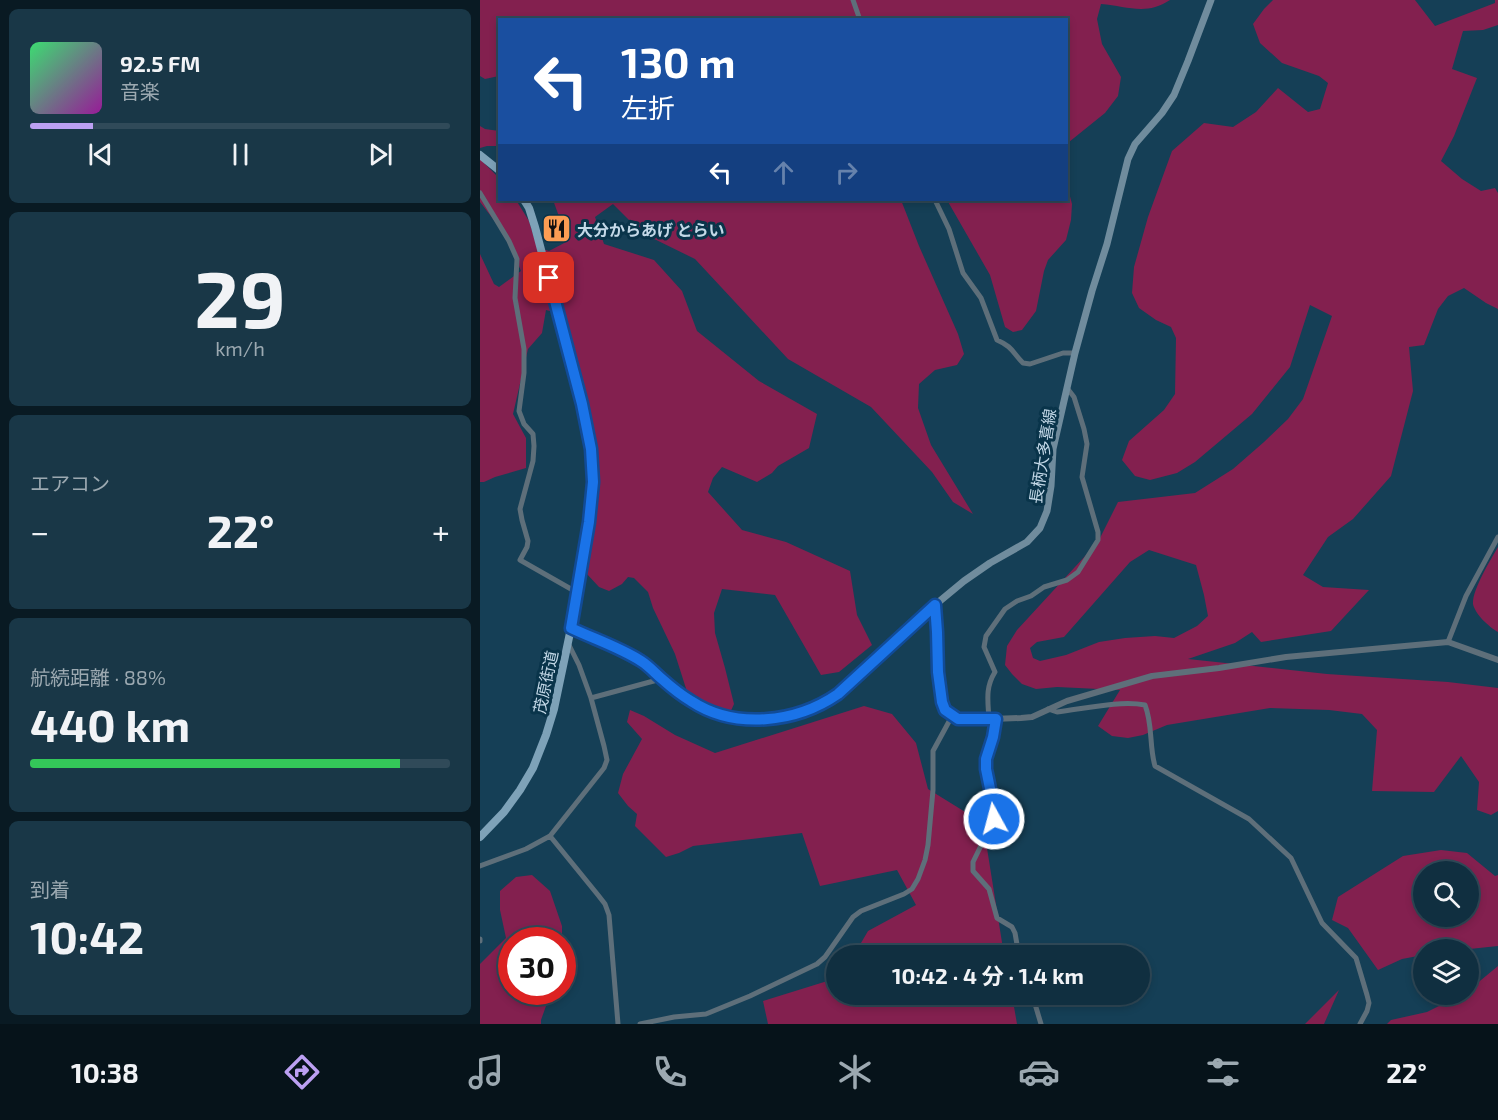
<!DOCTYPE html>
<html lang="ja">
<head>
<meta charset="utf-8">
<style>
	:root { --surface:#102f40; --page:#193747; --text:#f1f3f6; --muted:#9ca9b1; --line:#304a59; --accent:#bca0f2 }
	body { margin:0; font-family:"Exo 2","Noto Sans JP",sans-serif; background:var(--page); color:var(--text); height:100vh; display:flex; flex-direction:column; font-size:22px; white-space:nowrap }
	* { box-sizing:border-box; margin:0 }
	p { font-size:20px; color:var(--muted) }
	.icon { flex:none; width:33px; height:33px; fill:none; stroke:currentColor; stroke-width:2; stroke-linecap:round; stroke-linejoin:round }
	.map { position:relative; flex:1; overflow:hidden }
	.side { display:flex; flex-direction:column; gap:9px; padding:9px; background:#091a23; width:480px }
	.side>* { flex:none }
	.top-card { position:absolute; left:18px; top:18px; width:570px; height:183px; border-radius:0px; box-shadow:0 3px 9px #0003,0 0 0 2px var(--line); background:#1a4fa0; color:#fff; overflow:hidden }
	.buttons { position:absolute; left:933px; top:861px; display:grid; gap:12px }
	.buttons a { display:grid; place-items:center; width:66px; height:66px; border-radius:50%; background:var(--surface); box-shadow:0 3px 9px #0003,0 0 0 2px var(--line); font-size:30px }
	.speed { position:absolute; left:18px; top:927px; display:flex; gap:12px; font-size:30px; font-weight:700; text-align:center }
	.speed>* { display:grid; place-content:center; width:78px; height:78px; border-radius:50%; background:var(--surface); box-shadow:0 3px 9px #0003,0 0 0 2px var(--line); line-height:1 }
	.speed .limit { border:9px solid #d22; background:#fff; color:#111 }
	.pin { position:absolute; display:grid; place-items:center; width:51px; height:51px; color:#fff; margin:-26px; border-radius:12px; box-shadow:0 3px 9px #0006 }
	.me { position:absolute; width:66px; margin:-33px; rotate:353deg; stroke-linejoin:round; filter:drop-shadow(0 0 4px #0008) }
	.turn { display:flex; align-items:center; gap:21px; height:126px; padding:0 24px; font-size:27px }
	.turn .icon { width:78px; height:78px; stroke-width:2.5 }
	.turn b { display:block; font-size:42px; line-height:51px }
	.lanes { display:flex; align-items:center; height:57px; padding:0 24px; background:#0003; justify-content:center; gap:30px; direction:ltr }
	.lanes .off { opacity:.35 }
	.big { font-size:45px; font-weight:700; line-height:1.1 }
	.side .tile { flex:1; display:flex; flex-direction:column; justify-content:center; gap:9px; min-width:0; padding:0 21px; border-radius:9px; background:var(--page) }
	.side .dial { align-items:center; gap:0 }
	.dial b { font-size:78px; line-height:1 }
	.song { display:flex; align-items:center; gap:18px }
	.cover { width:72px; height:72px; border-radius:9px; background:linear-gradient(135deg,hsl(140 70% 55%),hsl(300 70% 35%)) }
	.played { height:6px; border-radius:3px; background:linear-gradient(90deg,var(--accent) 15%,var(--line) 15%) }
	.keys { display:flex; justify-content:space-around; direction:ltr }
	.heat { display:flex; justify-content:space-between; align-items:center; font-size:33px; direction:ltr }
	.charge { height:9px; border-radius:4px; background:linear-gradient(90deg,#34c759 88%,var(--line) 0) }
	.trip { position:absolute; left:346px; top:945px; width:324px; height:60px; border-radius:30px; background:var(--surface); box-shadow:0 3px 9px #0003,0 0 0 2px var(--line); font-weight:700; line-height:60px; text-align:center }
	.menu { display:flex; height:96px; justify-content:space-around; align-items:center; background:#06131a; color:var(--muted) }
	.menu .icon { width:42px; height:42px }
	.menu .current { color:var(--accent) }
	.menu b { font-size:27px; color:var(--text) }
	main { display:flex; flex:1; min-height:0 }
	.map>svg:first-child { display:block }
	.green { fill:#83204f; fill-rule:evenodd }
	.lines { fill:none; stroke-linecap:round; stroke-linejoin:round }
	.minor { stroke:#5e6f7a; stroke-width:5 }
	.tertiary { stroke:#5e6f7a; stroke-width:6 }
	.secondary { stroke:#708c9d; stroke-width:7 }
	.primary { stroke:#7ea2b8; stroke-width:8 }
	.route-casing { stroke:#114b97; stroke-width:15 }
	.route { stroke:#1a73e8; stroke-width:10 }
	.labels { text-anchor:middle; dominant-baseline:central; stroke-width:6; stroke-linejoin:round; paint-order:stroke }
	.poi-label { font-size:16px; font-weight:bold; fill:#c4d9e8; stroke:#09344a; text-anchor:start }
	.street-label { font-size:16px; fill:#c4d9e8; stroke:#09344a }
</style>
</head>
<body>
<main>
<section class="side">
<div class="tile">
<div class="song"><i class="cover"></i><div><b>92.5 FM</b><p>音楽</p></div></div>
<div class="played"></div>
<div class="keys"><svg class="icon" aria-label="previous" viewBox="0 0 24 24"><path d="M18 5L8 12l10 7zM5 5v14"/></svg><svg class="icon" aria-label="pause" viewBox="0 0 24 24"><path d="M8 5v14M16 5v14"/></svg><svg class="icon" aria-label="next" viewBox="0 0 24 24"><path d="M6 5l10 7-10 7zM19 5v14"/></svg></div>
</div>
<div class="tile dial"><b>29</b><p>km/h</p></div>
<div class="tile"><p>エアコン</p>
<div class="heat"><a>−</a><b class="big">22°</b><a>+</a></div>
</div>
<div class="tile"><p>航続距離 · 88%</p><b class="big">440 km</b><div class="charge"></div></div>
<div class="tile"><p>到着</p><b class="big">10:42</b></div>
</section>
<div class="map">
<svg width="1018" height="1024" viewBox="0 0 1018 1024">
	<rect width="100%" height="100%" fill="#153f56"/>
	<path class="green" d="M0 0H690C666 16 647 6 621 4L617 19 622 44 641 77 638 96 625 113 589 142 587 170 588 189 592 204 591 220 586 240 568 260 564 271 556 311 542 330 533 332 525 327 510 275 467 200H586V20H20L19 76 5 79 0 76Z
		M793 0H935L955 26 1015 3V0H1018V25L1003 30 983 31 972 69 997 78 974 136 961 161 982 179 1001 191 1015 188 1018 193V309L1006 303 984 288 968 296 958 309 944 345 929 347 933 391 911 476 873 519 848 537 823 575 843 587 889 590 851 631 781 642 772 632 755 643 708 659 847 674 968 682 1018 688V811L1011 815 997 810 999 782 981 756 954 792 892 791 897 730 882 714 849 710 790 708 687 725 663 735 648 738 632 736 618 726 640 690 577 687 556 689 542 684 532 674 525 665 527 646 537 630 618 542 638 502 715 493 753 469 784 442 808 419 823 399 852 316 830 305 810 367 772 414 715 462 697 473 670 480 655 476 642 460 649 441 684 410 695 394 696 338 691 327 676 320 659 308 652 293 654 267 668 217 692 151 724 123 753 127 776 112 798 88 828 112 840 109 848 83 839 76 802 63 780 43 773 24 784 9ZM669 550 716 565 724 595 728 616 717 626 694 638 675 636 645 638 619 642 586 655 560 661 553 658 550 648 557 642 584 637 650 562Z
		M0 126 5 129 19 131V146H7L0 148Z
		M0 159 19 178 20 200H36L49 221 57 247 69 251 88 241 73 200H421L439 246 478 334 484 354 477 365 455 370 439 384 438 408 451 445 493 514 473 502 452 472 391 407 308 359 215 259 162 233 133 204 115 217 124 244 174 260 202 291 217 331 279 381 337 414 329 448 298 466 292 473 277 482 242 467 233 478 228 492 262 530 306 542 370 571 377 615 392 645 359 672 341 675 295 595 242 589 234 613 235 633 245 668 254 704 249 715 210 701 195 654 173 608 168 592 154 578 148 577 142 584 129 591 119 587 106 573 120 485 109 414 85 315 66 310 62 333 48 349 33 414 46 438V468L15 477 4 482H0V254L14 284 19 287 41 271 27 237 0 202Z
		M1018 547V632C1009 627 995 614 993 604 992 590 1011 559 1018 547Z
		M384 706 412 714 436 743 448 789 503 823 524 955H374L388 931 436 905 417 870 340 886 322 833 213 846 199 853 186 857 155 826 157 814 148 806 138 793 143 774 162 739 147 722 150 710 164 716 195 735 235 753Z
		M961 850 987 853 1015 876 1018 875V946L980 950H944L943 955 922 959 898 970 868 928 852 920 858 897 923 856ZM944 872H988V916H944Z
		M52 875 70 891 82 926V940H32V992H71L61 1020V1024H0V964L26 938 20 910V891L36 877Z
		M1018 966V1024H907L911 1020 947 1012 981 995 988 994 989 990Z
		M357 978V994L532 995 537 1024H288L283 1001Z
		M859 990 844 1024H825Z"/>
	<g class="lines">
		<path class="minor" d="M373 0 380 20
			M0 193 29 241 37 259 35 298 44 349V373L39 411 44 424 53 434 54 446 53 461 40 509 42 520 48 541 47 547 40 560 98 593
			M455 200 469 229 483 273 501 298 517 340C533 347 532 352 543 363L550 364 583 353H595
			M968 642 986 596 1018 537
			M111 698 181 679
			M568 709 577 712C603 709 640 700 665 705 673 725 669 746 675 766L769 819 811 858 842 923 876 958 887 995 889 1003 887 1011 880 1024
			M516 719 513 737 506 759 505 769 515 813 514 819 493 862V871L509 889 517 918 532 927 535 933 539 956
			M509 720C508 701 505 688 515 672L504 647 506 636 525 609 537 601 551 596 564 587 587 580 598 572 618 540V532L602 477 607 444 604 429 594 397 587 388
			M70 836 118 895 125 904 129 915 138 1024
			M0 866 46 849 70 836 124 768 127 760 124 746 111 698 99 665 88 643
			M0 939V941
			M552 994 561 1024
			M160 1024 194 1017 226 1014 270 996 337 964 345 957 373 917 381 911 424 894 432 889 438 879 445 860 448 845 453 790V751L472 716"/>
		<path class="tertiary" d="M455 605C456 614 457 624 457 633 458 651 456 696 465 709 470 716 478 719 486 720L541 718 552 717 587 701 672 676 739 668 806 657 968 642 1018 660"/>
		<path class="secondary" d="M91 628C114 639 139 647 161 661 167 665 173 671 178 676 188 685 200 694 211 701 255 730 316 723 358 694L455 605 484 581 510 563 547 542 560 528 567 511 571 486 573 449 595 353 612 291 627 244 648 159 655 144 682 113 694 95 708 61 731 0"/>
		<path class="primary" d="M0 155 20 171
			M0 837 24 812 40 790 53 768 66 735 74 709 91 628 109 522 113 482 111 449 102 404 55 227 49 208 44 200"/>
	</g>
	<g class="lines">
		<defs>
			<path id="route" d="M69 278 102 404 111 449 113 482 109 522 91 628C114 639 139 647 161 661 169 666 175 673 182 679 191 687 201 695 211 701 255 730 316 723 358 694L455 605 457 632 458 672 462 702 465 710 478 719H516L513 737 506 759V769L515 813 514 819"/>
		</defs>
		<use href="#route" class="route-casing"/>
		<use href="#route" class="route"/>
	</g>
	<defs>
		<symbol id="restaurant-square" viewBox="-11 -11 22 22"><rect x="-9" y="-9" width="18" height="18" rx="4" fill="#fc9d53" stroke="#09344a"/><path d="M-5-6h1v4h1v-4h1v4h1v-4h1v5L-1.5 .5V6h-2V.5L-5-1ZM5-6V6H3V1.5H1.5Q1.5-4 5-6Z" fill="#111"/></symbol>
	</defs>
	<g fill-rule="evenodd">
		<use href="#restaurant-square" x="60" y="212" width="33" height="33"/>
	</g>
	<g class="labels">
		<g class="poi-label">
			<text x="97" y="229">大分からあげ とらい</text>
		</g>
		<g class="street-label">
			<text transform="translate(562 456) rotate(-81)">長柄大多喜線</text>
			<text transform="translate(65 682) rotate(-78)">茂原街道</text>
		</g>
	</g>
</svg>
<div class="buttons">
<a><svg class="icon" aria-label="search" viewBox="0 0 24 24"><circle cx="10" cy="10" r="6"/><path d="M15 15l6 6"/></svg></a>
<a><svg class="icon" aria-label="layers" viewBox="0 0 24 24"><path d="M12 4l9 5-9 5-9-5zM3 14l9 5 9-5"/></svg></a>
</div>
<div class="speed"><div class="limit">30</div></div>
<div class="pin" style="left:69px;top:278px;background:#d93025"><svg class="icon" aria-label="arrive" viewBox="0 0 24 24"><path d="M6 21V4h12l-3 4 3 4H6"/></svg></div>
<svg class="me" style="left:514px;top:819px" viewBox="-20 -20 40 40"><circle r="17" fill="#1a73e8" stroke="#fff" stroke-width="3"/><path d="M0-11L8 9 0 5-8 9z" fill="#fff"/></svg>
<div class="trip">10:42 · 4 分 · 1.4 km</div>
<div class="top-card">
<div class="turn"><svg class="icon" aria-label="left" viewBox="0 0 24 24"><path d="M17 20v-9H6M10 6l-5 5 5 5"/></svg><div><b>130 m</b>左折</div></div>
<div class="lanes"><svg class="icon" aria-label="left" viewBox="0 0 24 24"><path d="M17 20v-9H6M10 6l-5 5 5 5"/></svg><svg class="icon off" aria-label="ahead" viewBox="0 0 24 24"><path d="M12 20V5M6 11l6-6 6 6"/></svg><svg class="icon off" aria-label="right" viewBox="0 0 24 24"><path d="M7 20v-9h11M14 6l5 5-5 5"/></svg></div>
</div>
</div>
</main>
<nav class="menu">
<b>10:38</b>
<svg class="icon current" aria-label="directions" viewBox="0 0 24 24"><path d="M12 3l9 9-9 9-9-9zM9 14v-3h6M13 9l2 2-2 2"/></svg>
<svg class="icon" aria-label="music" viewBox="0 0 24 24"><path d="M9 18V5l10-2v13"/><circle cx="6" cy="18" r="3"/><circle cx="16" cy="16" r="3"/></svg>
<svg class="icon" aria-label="phone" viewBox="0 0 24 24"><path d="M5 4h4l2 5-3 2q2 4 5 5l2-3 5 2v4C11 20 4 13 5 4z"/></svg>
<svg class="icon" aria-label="climate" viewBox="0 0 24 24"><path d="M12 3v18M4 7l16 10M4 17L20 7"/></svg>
<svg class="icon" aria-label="car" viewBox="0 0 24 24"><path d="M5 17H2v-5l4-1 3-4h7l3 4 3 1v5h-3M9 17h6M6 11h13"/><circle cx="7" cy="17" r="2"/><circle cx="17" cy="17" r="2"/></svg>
<svg class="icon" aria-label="filters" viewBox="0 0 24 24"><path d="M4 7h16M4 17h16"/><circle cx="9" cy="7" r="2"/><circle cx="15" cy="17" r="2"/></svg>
<b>22°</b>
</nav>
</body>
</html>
